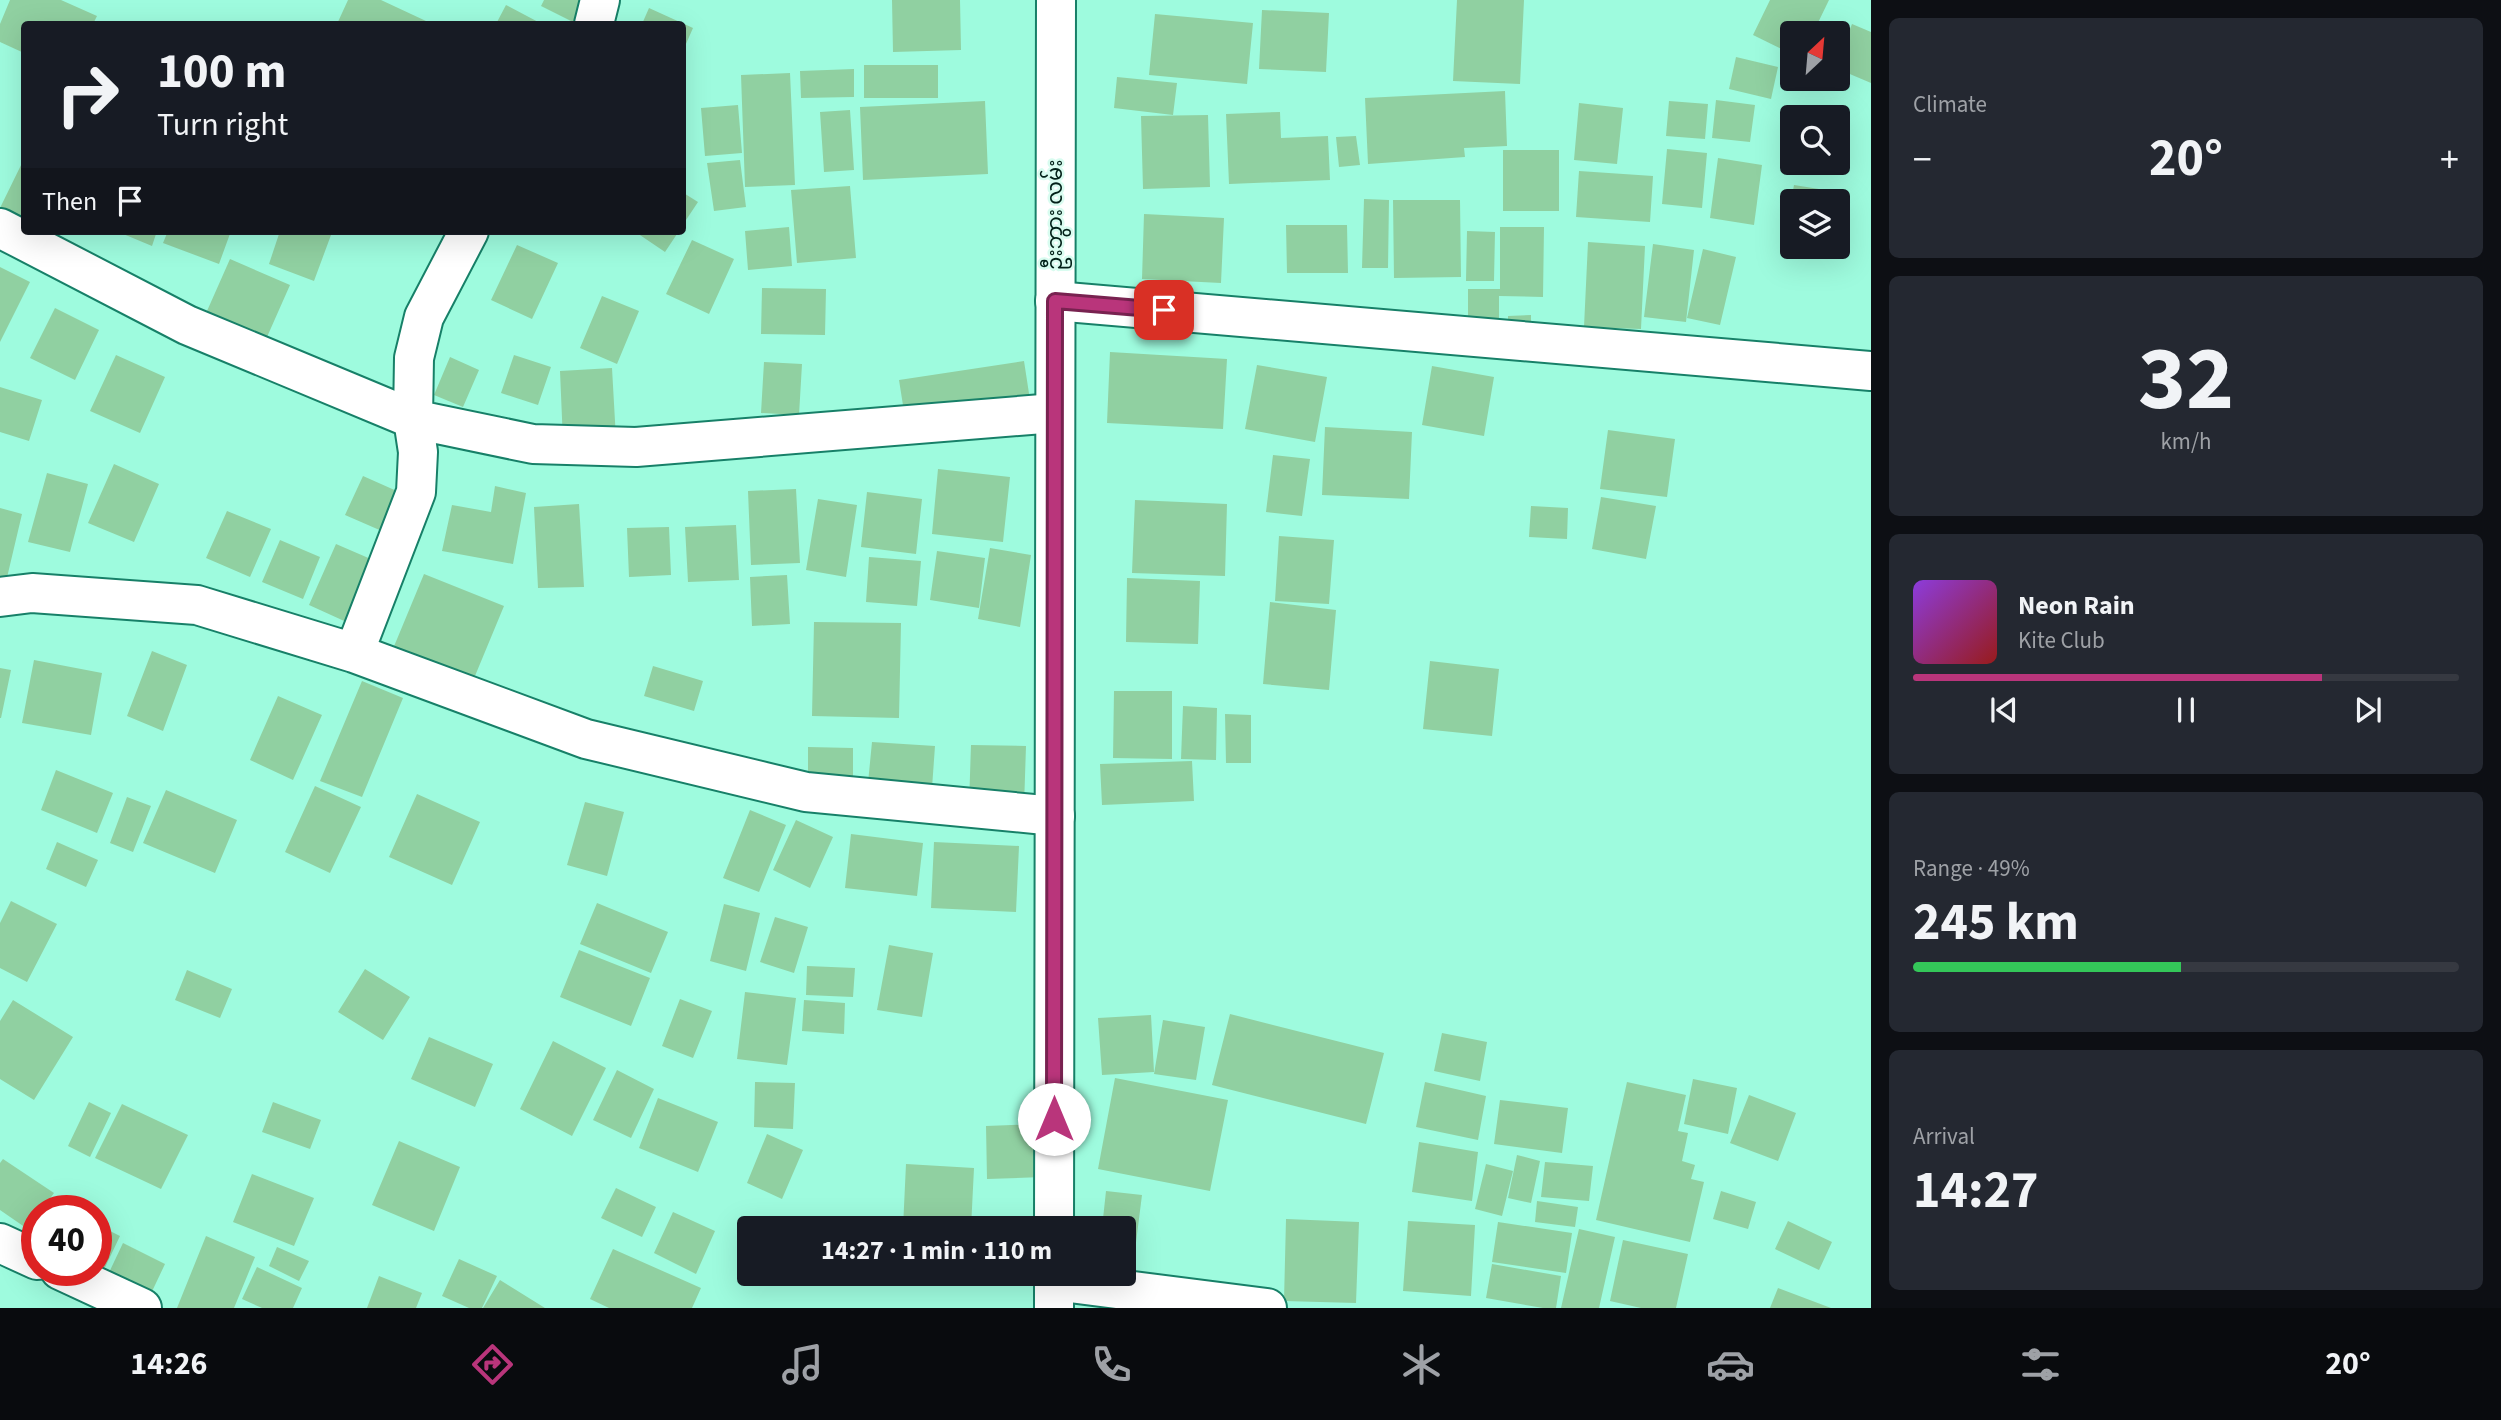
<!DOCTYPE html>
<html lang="en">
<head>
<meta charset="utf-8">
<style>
	:root { --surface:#171b24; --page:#242831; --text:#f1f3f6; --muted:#9ea1a6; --line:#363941; --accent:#b9357b }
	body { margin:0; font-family:"Source Sans 3","Noto Sans Myanmar",sans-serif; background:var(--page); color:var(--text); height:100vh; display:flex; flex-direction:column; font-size:26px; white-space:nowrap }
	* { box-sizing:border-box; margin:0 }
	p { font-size:23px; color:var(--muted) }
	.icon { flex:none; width:38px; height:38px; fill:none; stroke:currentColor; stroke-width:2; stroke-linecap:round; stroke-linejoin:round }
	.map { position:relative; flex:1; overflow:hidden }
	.sheet { display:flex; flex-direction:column; gap:18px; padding:18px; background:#0d0f14; width:630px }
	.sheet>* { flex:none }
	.banner { position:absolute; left:21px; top:21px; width:665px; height:214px; border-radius:7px; box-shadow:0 7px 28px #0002; background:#171b24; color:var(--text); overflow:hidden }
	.needle { width:46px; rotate:26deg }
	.tools { position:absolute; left:1780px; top:21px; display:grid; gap:14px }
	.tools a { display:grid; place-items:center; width:70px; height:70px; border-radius:7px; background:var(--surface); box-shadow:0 7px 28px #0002; font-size:35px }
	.speed { position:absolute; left:21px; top:1195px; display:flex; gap:14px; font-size:35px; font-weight:700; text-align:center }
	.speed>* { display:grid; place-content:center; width:91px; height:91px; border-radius:50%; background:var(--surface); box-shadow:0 7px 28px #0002; line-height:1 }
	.speed .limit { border:10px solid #d22; background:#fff; color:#111 }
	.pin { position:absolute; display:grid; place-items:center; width:60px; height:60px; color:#fff; margin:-30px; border-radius:14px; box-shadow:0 4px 10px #0006 }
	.me { position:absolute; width:77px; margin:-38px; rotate:0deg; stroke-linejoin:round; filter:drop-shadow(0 0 5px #0008) }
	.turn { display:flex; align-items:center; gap:24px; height:147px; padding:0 21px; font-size:32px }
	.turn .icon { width:91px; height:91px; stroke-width:2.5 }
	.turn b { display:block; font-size:49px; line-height:60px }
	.then { display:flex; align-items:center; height:66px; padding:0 21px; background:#0003; gap:14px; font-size:26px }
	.big { font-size:52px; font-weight:700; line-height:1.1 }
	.sheet .card { flex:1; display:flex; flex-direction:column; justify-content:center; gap:10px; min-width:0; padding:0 24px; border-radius:10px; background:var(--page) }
	.sheet .dial { align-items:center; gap:0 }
	.dial b { font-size:91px; line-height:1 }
	.song { display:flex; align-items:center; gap:21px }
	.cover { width:84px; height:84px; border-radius:10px; background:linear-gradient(135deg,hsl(270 70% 55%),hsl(0 70% 35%)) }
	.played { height:7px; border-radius:4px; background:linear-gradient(90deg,var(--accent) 75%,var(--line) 75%) }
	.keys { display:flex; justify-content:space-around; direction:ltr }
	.heat { display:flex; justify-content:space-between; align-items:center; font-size:38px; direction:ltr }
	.charge { height:10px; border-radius:5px; background:linear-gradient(90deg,#34c759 49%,var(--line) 0) }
	.trip { position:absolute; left:737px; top:1216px; width:399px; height:70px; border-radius:7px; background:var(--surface); box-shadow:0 7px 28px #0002; font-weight:700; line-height:70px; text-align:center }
	.menu { display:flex; height:112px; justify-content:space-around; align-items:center; background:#090b0e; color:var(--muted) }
	.menu .icon { width:49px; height:49px }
	.menu .on { color:var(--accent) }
	.menu b { font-size:32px; color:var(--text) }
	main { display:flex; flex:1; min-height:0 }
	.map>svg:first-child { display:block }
	.building { fill:#90d0a1 }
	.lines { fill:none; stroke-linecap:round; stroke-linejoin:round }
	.minor-casing { stroke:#178068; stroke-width:42 }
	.tertiary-casing { stroke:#178068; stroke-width:42 }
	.minor { stroke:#fff; stroke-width:38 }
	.tertiary { stroke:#fff; stroke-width:38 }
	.route-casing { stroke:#782250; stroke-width:18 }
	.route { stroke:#b9357b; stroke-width:12 }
	.labels { text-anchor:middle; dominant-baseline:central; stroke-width:5; stroke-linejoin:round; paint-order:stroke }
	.street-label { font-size:21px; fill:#022018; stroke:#d9fcf0 }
</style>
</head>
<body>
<main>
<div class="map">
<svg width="1871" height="1308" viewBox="0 0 1871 1308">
	<rect width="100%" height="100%" fill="#9efbde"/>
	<path class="building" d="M10 0H61L97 16 93 24H24V53L0 42V24Z
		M348 0H381L426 21 425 24H337Z
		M544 0H584L573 22 541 6Z
		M892 0H960L961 50 893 52Z
		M1457 0H1524L1520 84 1453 81Z
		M1770 0H1829L1813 33H1792V54L1753 35Z
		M506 5 542 24H496Z
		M649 8 693 28 682 53V24H642Z
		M1262 10 1329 13 1326 72 1259 69Z
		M1155 14 1253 23 1247 84 1149 75Z
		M1852 24 1871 32V83L1838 69V59Z
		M1736 57 1778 67 1771 99 1729 89Z
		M864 65H938V98H864Z
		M854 69V97L801 98 800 71Z
		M790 73 795 185 745 187 741 75Z
		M1117 77 1177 83 1173 115 1114 108Z
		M1505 91 1507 146 1464 148 1465 157 1368 164 1365 98Z
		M1716 100 1755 105 1750 142 1712 138Z
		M985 101 988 174 863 180 860 107Z
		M1669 101 1708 104 1705 139 1666 136Z
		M1579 103 1623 108 1617 164 1574 160Z
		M738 105 742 153 705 156 701 108Z
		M850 110 854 170 824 172 820 112Z
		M1280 112 1281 138 1328 136 1330 180 1229 184 1226 114Z
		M1208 115 1210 187 1143 189 1141 116Z
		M1356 136 1360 165 1339 167 1336 137Z
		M1667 149 1707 153 1702 208 1662 204Z
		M1503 150H1559V211H1503Z
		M1718 158 1762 165 1754 225 1710 218Z
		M24 159V225L0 213V208Z
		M740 160 746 207 714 211 707 163Z
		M1579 171 1653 176 1650 222 1576 217Z
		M1794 185 1850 194 1841 250 1829 248 1838 247V201H1791Z
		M850 186 856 258 797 263 791 190Z
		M682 192 698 202 682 226Z
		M1364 199 1389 200 1388 268H1362Z
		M1393 200H1460L1461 277 1394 278Z
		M1790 208H1792V242L1786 241Z
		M1144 214 1224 218 1221 283 1142 279Z
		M1286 225H1347L1348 273H1287Z
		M789 227 792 266 748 270 745 231Z
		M1500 227H1544L1543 297 1499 296V325H1468V289H1500Z
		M116 231H157L152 246Z
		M168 231H231L219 264 163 243Z
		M280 231H320L331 235 314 281 269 264Z
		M634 231H679L665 252Z
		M1467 231 1495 232 1494 281H1466Z
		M692 240 734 259 709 314 666 294Z
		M1588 242 1645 246 1641 329 1584 327Z
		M1653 244 1694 250 1686 322 1644 317Z
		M517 245 558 263 532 319 491 300Z
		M1703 249 1736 257 1720 325 1687 318Z
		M230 259 290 285 267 337 207 311Z
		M0 267 30 282 0 342Z
		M762 288 826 289 825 335 761 334Z
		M602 296 639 311 617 364 580 348Z
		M55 308 99 330 75 380 30 358Z
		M1531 315V335H1508V316Z
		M1110 352 1227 359 1223 429 1107 423Z
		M116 355 165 377 140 433 90 411Z
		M514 355 551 367 538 405 501 393Z
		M450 357 479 370 463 407 434 395Z
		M1024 361 1030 400 905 418 899 380Z
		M764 362 802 364 799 415 761 413Z
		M1257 365 1327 377 1315 442 1245 429Z
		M1432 366 1494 377 1484 436 1422 425Z
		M612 368 616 439 563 442 560 371Z
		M0 387 42 400 29 441 0 432Z
		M1325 427 1412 432 1409 499 1322 495Z
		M1608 430 1675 439 1667 497 1600 489Z
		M1273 455 1310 459 1302 516 1266 512Z
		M114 464 159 484 134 542 88 523Z
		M938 469 1010 477 1003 542 932 534Z
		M47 473 88 484 70 552 28 542Z
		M363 476 408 496 391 535 345 515Z
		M495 486 526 493 513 564 442 551 452 505 491 512Z
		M796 489 800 563 751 565 748 491Z
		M867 492 922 499 916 554 861 547Z
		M1601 497 1656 506 1646 559 1592 549Z
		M818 499 857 505 846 577 806 570Z
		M1135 500 1227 504 1225 576 1132 573Z
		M579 504 584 587 538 588 534 507Z
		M1531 506 1568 508 1567 539 1529 537Z
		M0 508 22 514 5 586 0 585Z
		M227 511 271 529 250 577 206 558Z
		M736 525 739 580 688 582 685 527Z
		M669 527 671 575 629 577 627 528Z
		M1279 536 1334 540 1329 604 1275 601Z
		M280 540 320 557 303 599 262 582Z
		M336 544 380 563 353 625 309 605Z
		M990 548 1031 555 1020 627 978 619Z
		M937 551 985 558 979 608 930 600Z
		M869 557 921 561 917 606 866 602Z
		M424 574 504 606 470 688 390 656Z
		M787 575 790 624 752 626 750 577Z
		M1127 578 1200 581 1198 644 1126 642Z
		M1270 602 1336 610 1329 690 1263 684Z
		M814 622 901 623 899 718 812 716Z
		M152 651 187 665 163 731 127 716Z
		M34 660 102 673 91 735 22 723Z
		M1430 661 1499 669 1492 736 1423 729Z
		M653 666 703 681 694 711 644 696Z
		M0 668 11 670 1 718H0Z
		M362 681 403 698 362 797 320 781Z
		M1114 691H1172V759L1113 758Z
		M278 696 322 715 293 780 250 760Z
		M1183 706 1217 708 1216 760 1181 759Z
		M1225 714 1251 715V763H1226Z
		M872 742 935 746 932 788 868 783Z
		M971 745 1026 746 1024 807 969 805Z
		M808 747 853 748V779L808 780Z
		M1192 761 1194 801 1102 805 1100 764Z
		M56 770 113 793 97 833 41 810Z
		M315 786 361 807 330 873 285 852Z
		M166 790 237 820 215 873 143 843Z
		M417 794 480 822 452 885 389 857Z
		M127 797 151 806 133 852 110 843Z
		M585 802 624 812 607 876 567 865Z
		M750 810 786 825 759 892 723 878Z
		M796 820 833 837 810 888 773 870Z
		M851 834 923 843 917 896 845 888Z
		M57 842 98 860 86 887 46 869Z
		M934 842 1019 846 1016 912 931 908Z
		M11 901 57 924 27 982 0 968V923Z
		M597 903 668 932 651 973 580 944Z
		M724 904 760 913 746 971 710 961Z
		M775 917 808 927 794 973 760 962Z
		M889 945 933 953 922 1017 877 1010Z
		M579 950 650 978 631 1026 560 997Z
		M807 966 855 968 853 997 806 995Z
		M365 969 410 997 383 1040 338 1012Z
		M187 970 232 989 220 1018 175 1000Z
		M745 992 796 998 787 1065 737 1059Z
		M680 999 712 1011 693 1058 662 1046Z
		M13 1000 73 1037 34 1100 0 1079V1021Z
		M804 1000 845 1003 844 1034 802 1031Z
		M1230 1014 1384 1053 1366 1124 1212 1085Z
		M1151 1015 1154 1072 1102 1075 1098 1018Z
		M1163 1020 1205 1027 1196 1080 1154 1074Z
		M1442 1033 1487 1042 1480 1081 1434 1071Z
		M429 1037 493 1064 475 1107 411 1079Z
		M553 1041 606 1068 572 1136 520 1109Z
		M617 1070 654 1089 631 1138 593 1120Z
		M1115 1078 1228 1100 1210 1191 1098 1169Z
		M1693 1079 1737 1088 1728 1134 1684 1124Z
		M755 1082 795 1083 793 1129 754 1127Z
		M1425 1082 1486 1096 1478 1140 1416 1127Z
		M1627 1082 1686 1095 1678 1131 1688 1133 1682 1161 1695 1165 1691 1179 1704 1182 1690 1242 1596 1220Z
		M1749 1095 1796 1113 1778 1161 1730 1143Z
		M658 1098 718 1122 698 1172 639 1148Z
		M1500 1100 1568 1108 1562 1153 1494 1144Z
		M89 1102 111 1113 90 1157 68 1146Z
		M273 1102 321 1120 310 1149 262 1132Z
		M122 1104 188 1135 161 1189 95 1158Z
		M1042 1124 1043 1177 987 1179 986 1126Z
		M767 1134 803 1150 782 1199 747 1183Z
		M399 1141 460 1167 434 1231 372 1205Z
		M1419 1142 1478 1152 1472 1201 1412 1192Z
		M1517 1155 1540 1161 1531 1203 1508 1198Z
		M3 1159 54 1193 41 1211H37V1218L29 1230 0 1210V1163Z
		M1545 1162 1593 1166 1589 1201 1541 1197Z
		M906 1164 974 1168 971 1228H903Z
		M1486 1164 1513 1171 1502 1216 1475 1209Z
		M252 1174 314 1198 294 1246 233 1222Z
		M616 1188 656 1207 642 1237 601 1218Z
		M1106 1191 1142 1195 1131 1282 1124 1274V1228H1102Z
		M1721 1191 1756 1202 1748 1229 1713 1219Z
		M1537 1201 1578 1207 1575 1227 1535 1222Z
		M673 1212 715 1231 696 1274 654 1253Z
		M1286 1219 1359 1222 1356 1303 1284 1301Z
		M1408 1221 1475 1225 1471 1296 1403 1291Z
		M1788 1221 1832 1242 1819 1270 1775 1249Z
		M1498 1222 1572 1233 1566 1273 1492 1262Z
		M96 1224 120 1236 99 1280 96 1270Z
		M1579 1229 1615 1237 1599 1308H1561Z
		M206 1236 255 1257 234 1308H177Z
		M1623 1240 1688 1254 1676 1308H1641L1610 1301Z
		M123 1243 165 1264 147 1302 105 1281Z
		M277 1247 309 1261 299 1281 269 1266Z
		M613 1249 701 1288 692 1308H609L590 1299Z
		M459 1259 497 1276 482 1308H469L442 1296Z
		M1492 1264 1561 1276 1556 1308H1543L1486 1298Z
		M257 1267 302 1288 293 1308H262L242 1299Z
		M379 1276 422 1293 416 1308H367Z
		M500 1280 545 1308H483Z
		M1778 1288 1831 1308H1770Z"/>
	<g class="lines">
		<defs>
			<path id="minor" d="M594 24 600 0
				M0 228 187 325 413 419 533 444 636 447 1055 413
				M1055 301 1871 371
				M0 597 32 593 197 605 354 653 586 739 806 792 1055 816
				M354 653 416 492 418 452 413 419 414 358 424 317 469 231
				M0 1243 37 1260
				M60 1270 142 1308
				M1054 1281 1267 1308"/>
			<path id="tertiary" d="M1054 1228 1056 0
				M1054 1274V1308"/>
		</defs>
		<use href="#minor" class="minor-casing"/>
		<use href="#tertiary" class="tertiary-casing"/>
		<use href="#minor" class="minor"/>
		<use href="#tertiary" class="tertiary"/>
	</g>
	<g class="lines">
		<defs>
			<path id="route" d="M1054 1119 1055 301 1164 310"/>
		</defs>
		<use href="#route" class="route-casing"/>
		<use href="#route" class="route"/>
	</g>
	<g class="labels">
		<g class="street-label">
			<text transform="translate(1055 215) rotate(-90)">ဦးဘွား လမ်း</text>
		</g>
	</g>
</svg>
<div class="tools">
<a><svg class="needle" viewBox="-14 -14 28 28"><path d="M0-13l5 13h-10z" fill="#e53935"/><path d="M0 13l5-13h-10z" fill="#9ea1a6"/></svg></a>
<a><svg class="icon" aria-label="search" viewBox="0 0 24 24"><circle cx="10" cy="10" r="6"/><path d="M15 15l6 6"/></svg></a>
<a><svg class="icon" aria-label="layers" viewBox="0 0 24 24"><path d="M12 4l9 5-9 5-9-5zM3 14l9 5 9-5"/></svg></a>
</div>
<div class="speed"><div class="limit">40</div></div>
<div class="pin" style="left:1164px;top:310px;background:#d93025"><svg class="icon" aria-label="arrive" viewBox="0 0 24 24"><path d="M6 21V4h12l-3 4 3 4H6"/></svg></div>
<svg class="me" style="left:1054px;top:1119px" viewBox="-20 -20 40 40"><circle r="19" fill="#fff"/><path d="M0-13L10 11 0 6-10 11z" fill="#b9357b"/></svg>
<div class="trip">14:27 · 1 min · 110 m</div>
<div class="banner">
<div class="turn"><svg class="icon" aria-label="right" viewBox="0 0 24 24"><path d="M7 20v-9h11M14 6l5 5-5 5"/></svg><div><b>100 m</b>Turn right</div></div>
<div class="then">Then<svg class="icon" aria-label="arrive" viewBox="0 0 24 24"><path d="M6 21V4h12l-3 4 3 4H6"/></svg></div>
</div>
</div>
<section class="sheet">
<div class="card"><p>Climate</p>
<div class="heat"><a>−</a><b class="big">20°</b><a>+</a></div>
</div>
<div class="card dial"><b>32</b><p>km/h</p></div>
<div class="card">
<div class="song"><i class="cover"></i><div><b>Neon Rain</b><p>Kite Club</p></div></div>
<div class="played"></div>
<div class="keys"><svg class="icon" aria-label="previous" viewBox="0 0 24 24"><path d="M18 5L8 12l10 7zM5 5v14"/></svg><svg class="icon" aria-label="pause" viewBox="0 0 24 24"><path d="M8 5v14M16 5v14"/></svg><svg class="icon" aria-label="next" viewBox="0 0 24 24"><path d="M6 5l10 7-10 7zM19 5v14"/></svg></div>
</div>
<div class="card"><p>Range · 49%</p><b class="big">245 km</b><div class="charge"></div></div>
<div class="card"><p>Arrival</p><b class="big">14:27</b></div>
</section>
</main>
<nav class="menu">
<b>14:26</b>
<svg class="icon on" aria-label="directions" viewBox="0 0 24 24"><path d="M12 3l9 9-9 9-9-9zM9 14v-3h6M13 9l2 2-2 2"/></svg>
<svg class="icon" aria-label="music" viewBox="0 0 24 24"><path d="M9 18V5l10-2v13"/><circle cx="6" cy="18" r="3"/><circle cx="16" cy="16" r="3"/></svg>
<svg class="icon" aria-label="phone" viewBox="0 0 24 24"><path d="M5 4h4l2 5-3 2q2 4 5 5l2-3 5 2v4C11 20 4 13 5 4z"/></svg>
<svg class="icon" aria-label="climate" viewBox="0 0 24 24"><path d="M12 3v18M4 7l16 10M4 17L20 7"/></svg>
<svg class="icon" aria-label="car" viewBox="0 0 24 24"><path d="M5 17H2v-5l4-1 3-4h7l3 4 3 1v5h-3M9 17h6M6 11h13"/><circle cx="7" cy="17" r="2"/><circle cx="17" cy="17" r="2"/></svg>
<svg class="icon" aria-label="filters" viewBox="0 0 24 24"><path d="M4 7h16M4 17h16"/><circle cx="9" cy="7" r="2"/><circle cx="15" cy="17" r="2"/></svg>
<b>20°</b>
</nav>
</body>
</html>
